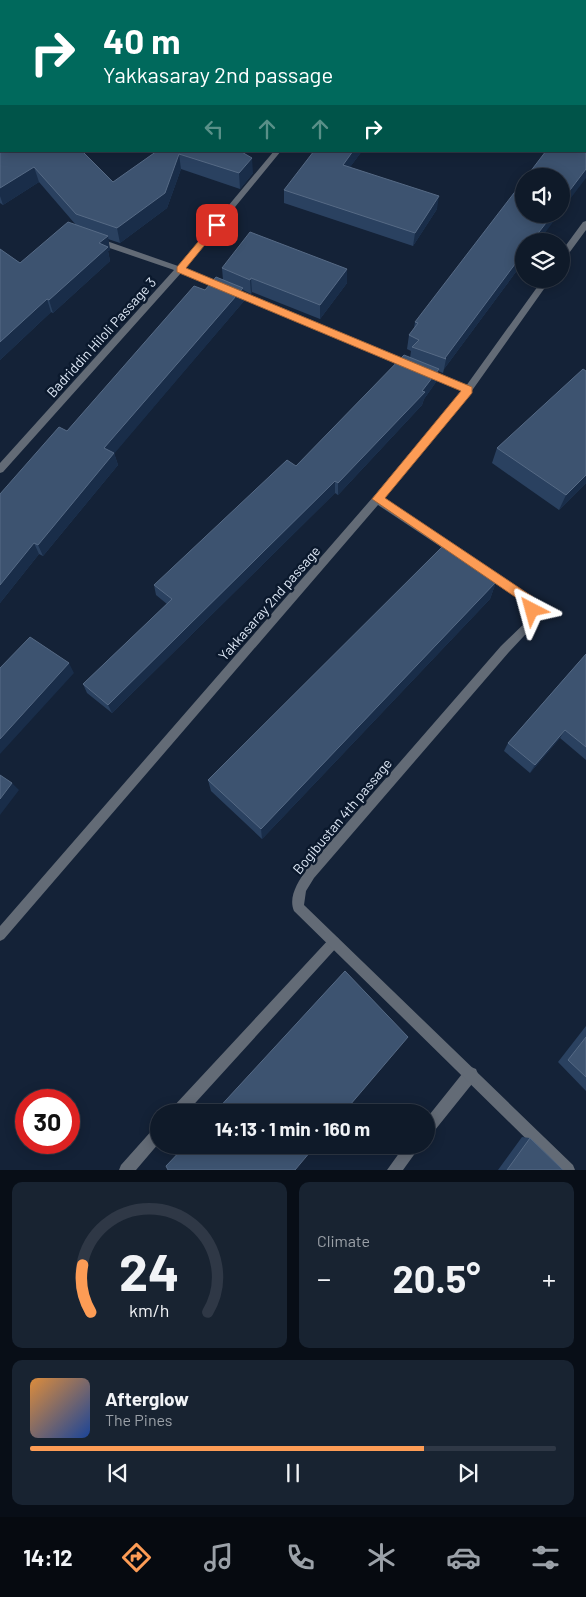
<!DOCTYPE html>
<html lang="en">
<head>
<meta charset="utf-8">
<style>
	:root { --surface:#0f1a29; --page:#182331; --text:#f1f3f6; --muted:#9ba1a8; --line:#2f3846; --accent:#fd9c55 }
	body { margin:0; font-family:Barlow,sans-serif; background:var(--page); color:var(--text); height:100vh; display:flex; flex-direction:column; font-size:19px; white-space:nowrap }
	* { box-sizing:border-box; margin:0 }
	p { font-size:16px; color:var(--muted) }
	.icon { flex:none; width:28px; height:28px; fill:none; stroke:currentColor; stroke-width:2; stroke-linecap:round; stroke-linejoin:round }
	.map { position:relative; height:1170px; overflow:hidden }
	.details { display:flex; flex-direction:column; gap:12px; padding:12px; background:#080e17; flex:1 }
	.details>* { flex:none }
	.banner { position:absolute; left:0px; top:0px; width:586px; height:152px; box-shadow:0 2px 12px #0003,0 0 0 1px var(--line); background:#00695c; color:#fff; overflow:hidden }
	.buttons { position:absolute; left:515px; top:168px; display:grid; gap:10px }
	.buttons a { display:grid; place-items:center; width:55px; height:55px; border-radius:50%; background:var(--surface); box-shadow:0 2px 12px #0003,0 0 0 1px var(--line); font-size:25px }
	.speed { position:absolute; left:15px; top:1089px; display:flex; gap:10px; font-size:25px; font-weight:700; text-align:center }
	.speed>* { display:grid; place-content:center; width:65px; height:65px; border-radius:50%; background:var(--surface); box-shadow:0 2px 12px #0003,0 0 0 1px var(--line); line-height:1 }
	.speed .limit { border:8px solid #d22; background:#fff; color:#111 }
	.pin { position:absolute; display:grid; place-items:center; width:42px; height:42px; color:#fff; margin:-21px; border-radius:10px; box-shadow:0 2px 8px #0006 }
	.me { position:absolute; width:55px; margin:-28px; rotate:321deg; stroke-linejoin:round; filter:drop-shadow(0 0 4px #0008) }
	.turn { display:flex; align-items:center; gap:18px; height:105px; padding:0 20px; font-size:22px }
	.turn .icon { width:65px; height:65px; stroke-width:2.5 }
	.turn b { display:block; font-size:35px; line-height:42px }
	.lanes { display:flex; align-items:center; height:48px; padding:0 20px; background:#0003; justify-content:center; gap:25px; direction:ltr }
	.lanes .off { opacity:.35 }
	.big { font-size:38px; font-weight:700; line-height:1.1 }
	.details .widget { flex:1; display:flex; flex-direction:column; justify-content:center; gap:8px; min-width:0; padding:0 18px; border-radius:10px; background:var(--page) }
	.details .dial { align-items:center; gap:0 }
	.dial svg { height:130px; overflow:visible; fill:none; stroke:var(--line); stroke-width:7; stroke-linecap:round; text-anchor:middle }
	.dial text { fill:var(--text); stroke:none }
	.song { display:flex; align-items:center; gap:15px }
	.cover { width:60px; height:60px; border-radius:8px; background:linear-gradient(135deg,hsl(30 70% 55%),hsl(220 70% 35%)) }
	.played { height:5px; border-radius:2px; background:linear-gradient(90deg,var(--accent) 75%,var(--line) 75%) }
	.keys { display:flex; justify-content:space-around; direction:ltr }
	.heat { display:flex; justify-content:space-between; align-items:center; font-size:28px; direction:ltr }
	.details .tiles { flex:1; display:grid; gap:12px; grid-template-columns:1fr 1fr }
	.widget:last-child { grid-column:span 2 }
	.trip { position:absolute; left:150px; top:1104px; width:285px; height:50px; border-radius:25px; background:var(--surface); box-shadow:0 2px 12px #0003,0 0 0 1px var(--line); font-weight:700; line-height:50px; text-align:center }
	.tabs { display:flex; height:80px; justify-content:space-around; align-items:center; background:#060a10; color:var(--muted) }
	.tabs .icon { width:35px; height:35px }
	.tabs .selected { color:var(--accent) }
	.tabs b { font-size:22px; color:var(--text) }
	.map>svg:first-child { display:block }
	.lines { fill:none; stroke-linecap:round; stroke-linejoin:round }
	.lane { fill:#636b76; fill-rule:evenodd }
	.street { fill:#636b76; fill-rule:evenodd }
	.wall { fill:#2a4160 }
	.shaded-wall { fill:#192d49 }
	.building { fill:#3d5370; stroke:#566a85 }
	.route { fill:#fd9c55; stroke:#a46537 }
	.labels { text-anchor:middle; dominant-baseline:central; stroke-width:5; stroke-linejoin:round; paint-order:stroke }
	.street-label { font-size:14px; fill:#dee8f6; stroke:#0b192d }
</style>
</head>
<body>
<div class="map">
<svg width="586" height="1170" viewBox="0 0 586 1170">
	<rect width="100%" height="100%" fill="#142237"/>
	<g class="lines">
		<path class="lane" d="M585 4H586V9H585Z
			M334 936 338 938 340 942 338 946 187 1112H172L173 1107 330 938Z
			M471 1067 476 1069 478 1074 476 1079 431 1135 426 1137V1119L466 1069Z
			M159 1126V1143L136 1170H119L121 1165 154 1128Z
			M405 1145H421L403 1170H387Z"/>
		<path class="street" d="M274 151H281L185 268 412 363 413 365 412 367H406L181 273 3 472 0 473V463L174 270 95 243V239H101L178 266Z
			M586 221V230L564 260 561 261V252L583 222Z
			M543 279H551L471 392 383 498 533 597 539 620 509 652 314 878 306 891 304 905 573 1165 575 1170H558L294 911C288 897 298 882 306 870L501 646 529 619 525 603 378 505 4 939 0 941V926L374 496 462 391 422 374 421 372 422 370H428L466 386Z"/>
	</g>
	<path class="wall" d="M1 119V148L0 147V120Z
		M0 149 113 182 157 151H240L253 173 240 189 181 169 167 208 120 243 108 239 110 250 108 251 110 261 53 313 51 312 0 360V249L20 263 76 225 39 182 3 205 0 203Z
		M317 151H362L350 167 437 209 413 246 284 203V190Z
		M524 241V261L444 369 443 373 438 371 436 382 424 399 422 405 338 495 335 493 112 713 87 693 83 684 167 604 156 595 154 585 296 466 410 358 411 351 407 349 409 335 414 328 415 322Z
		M222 268 347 269V283L320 319 252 292 251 294 243 290 244 301 114 453 118 465 43 556 39 554 0 603V494L67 431 205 290 223 280Z
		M586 371V483L559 510 492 463 497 448Z
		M496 582 490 599 262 839 211 791 208 780Z
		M586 654V760L560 738 530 773 504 751 508 743Z
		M586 1026V1091L558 1062Z
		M522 1137 530 1138 563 1170H498Z"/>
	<path class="shaded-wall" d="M289 0H301L300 1H288Z
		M353 151H362L342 178 343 165Z
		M179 154 181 169 167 208 120 243 117 228Z
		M252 158 253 173 240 189 239 173Z
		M34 167 39 182 3 205 0 196V188Z
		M586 169V178L561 211V202Z
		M439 196 437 209 413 246 415 233Z
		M553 214H559L539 241H532Z
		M108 236 110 250 108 251 110 261 53 313 49 300 99 243Z
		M524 252V261L444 369 446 359H444Z
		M347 269V283L320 319V305Z
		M251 278 252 292 251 294 250 280Z
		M243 288 244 301 108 461 104 448Z
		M47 299 51 312 0 360V342Z
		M439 369 436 382 424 399 422 405 338 495V483L422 391Z
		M114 453 118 465 43 556 38 545Z
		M586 475V483L559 510 566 495Z
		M335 481V493L112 713 108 705Z
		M34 543 39 554 0 603V585Z
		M496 582 490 599 262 839 261 829Z
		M69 663 74 673 0 754V739Z
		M565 730 560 738 530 773 535 765Z
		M12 783 19 790 0 815V799Z"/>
	<path class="building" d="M226 0H289L288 1H226Z
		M586 99V169L561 202V176H527L546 151H585V100Z
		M1 119V134H0V120Z
		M0 149H1V151H82L113 182 157 151H240L252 158 239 173 179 154 165 193 117 228 76 214 34 167 0 188Z
		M314 151 317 152V151H353L343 165 439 196 415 233 284 190Z
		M524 180V214H553L532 241H524V252L445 358 446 359 412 347 419 340 409 335 418 323 415 322Z
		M68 222 108 236 99 243 108 247 49 300 47 299 0 342V249L20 263Z
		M250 232 347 269 320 305 251 278 250 280 222 268Z
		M216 277 243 288 104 448 114 453 38 545 34 543 0 585V494L59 427 67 431 194 286 205 290Z
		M404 355 439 369 422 391 425 392 338 483 335 481 108 705 83 684 172 599 154 585 287 460 296 466Z
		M583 369 586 371V475L566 495 497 448Z
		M444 545 496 582 261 829 208 780Z
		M30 637 69 663 0 739V668Z
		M586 654V747L565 730 535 765 508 743Z
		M0 775 12 783 0 799Z
		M345 971 408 1037 344 1112H215Z
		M586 1037V1077L568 1060Z
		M530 1138 563 1170H507Z
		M186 1145H316L295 1170H168L166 1166Z"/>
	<path class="route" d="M214 223 221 225 186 268 472 387V393L385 498 533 597 537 610 536 614H528L524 603 372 499 461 391 177 272V267Z"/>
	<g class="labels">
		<g class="street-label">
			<text transform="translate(101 337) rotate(-48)">Badriddin Hiloli Passage 3</text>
			<text transform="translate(269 603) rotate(-49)">Yakkasaray 2nd passage</text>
			<text transform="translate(342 816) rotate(-50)">Bogibustan 4th passage</text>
		</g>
	</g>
</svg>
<div class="buttons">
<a><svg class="icon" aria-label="sound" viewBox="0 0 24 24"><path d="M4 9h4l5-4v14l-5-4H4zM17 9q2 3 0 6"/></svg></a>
<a><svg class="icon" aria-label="layers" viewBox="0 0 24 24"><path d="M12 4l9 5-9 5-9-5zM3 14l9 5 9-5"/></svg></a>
</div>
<div class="speed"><div class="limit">30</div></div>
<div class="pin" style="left:217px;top:225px;background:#d93025"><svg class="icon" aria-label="arrive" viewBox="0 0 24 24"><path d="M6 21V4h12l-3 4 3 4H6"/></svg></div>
<svg class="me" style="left:532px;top:610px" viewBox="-20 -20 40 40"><path d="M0-17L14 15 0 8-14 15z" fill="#fd9c55" stroke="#fff" stroke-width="4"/></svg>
<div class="trip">14:13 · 1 min · 160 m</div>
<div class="banner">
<div class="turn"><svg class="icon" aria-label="right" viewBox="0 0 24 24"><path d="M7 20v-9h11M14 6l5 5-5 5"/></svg><div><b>40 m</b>Yakkasaray 2nd passage</div></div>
<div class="lanes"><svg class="icon off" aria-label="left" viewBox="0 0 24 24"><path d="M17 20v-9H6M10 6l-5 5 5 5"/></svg><svg class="icon off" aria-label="ahead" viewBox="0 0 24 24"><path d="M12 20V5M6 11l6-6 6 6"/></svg><svg class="icon off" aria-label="ahead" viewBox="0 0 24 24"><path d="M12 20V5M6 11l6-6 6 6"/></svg><svg class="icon" aria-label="right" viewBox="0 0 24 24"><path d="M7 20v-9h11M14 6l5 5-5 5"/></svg></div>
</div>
</div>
<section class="details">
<div class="tiles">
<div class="widget dial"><svg viewBox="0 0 100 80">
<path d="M14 69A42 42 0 1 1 86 69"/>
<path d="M14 69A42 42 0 0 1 9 40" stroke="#fd9c55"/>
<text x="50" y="56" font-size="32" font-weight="700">24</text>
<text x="50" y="72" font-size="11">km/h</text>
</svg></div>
<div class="widget"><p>Climate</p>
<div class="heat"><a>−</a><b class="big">20.5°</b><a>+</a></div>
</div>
<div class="widget">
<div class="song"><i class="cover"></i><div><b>Afterglow</b><p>The Pines</p></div></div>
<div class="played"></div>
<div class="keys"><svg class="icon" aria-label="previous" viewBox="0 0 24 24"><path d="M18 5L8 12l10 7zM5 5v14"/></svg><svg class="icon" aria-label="pause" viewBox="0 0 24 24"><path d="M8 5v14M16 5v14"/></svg><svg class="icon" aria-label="next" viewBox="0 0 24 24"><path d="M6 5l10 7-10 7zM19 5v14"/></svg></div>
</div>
</div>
</section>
<nav class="tabs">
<b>14:12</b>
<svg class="icon selected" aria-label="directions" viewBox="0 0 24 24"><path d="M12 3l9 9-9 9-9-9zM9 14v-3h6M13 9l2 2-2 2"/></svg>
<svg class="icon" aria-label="music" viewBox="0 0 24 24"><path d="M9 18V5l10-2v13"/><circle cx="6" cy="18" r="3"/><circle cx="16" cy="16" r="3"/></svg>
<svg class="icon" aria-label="phone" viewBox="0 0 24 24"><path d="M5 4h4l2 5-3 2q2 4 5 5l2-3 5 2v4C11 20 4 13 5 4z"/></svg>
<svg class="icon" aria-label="climate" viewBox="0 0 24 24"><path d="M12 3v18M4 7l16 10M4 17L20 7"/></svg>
<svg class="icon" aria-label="car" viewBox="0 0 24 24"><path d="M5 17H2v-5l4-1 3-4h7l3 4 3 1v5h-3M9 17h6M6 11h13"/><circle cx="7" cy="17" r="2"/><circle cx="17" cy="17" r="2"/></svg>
<svg class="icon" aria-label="filters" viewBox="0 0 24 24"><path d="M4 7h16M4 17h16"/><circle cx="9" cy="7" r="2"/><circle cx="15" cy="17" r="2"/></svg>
</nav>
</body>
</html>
